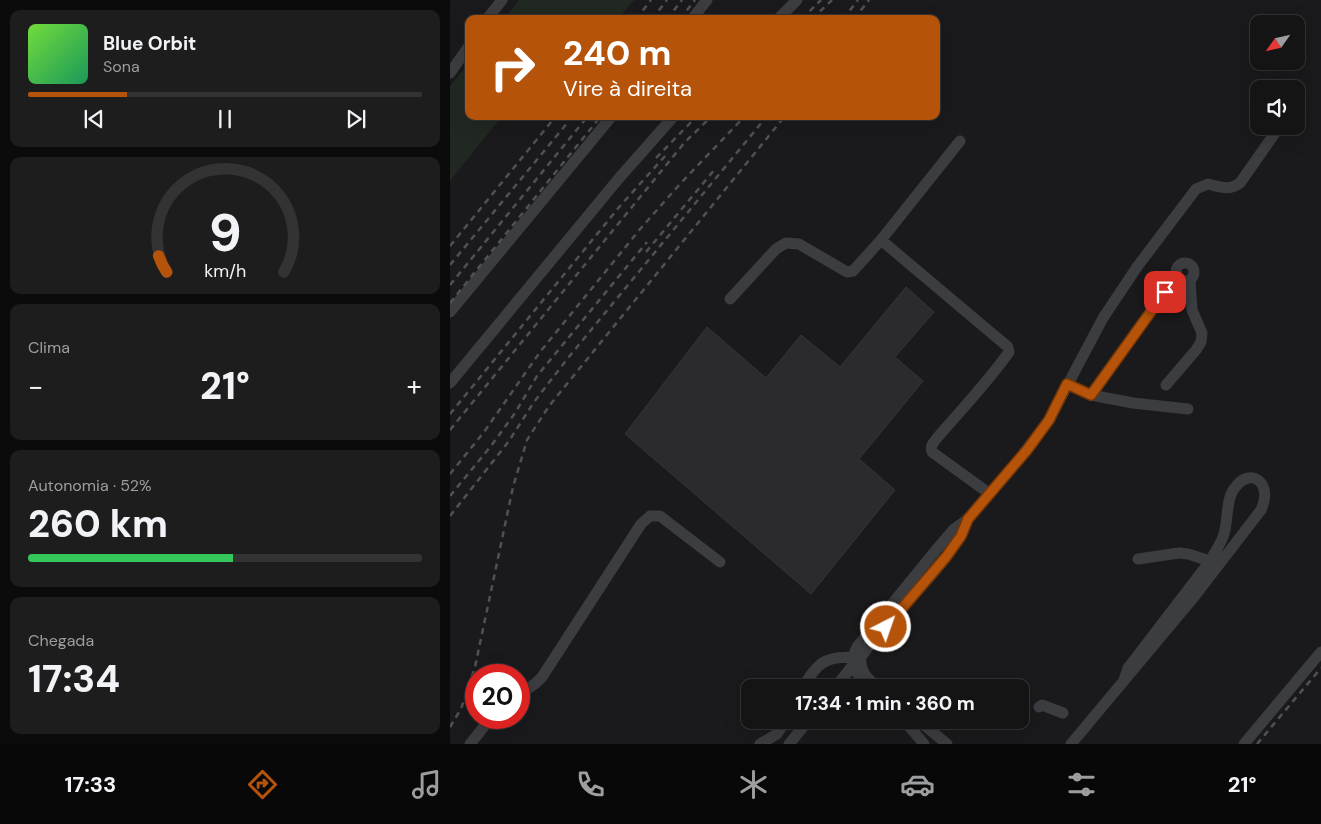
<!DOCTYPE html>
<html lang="pt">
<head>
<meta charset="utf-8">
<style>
	:root { --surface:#141415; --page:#1d1d1e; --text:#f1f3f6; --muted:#9d9ea0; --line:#333334; --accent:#b45309 }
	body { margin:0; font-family:"DM Sans",sans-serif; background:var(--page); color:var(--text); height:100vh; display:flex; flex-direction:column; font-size:19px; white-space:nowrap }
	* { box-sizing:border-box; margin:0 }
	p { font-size:16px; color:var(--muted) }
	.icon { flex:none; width:28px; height:28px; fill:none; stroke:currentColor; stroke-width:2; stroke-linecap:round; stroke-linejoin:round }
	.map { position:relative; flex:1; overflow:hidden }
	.details { display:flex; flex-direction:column; gap:10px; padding:10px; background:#0b0b0c; width:450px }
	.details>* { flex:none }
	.guide { position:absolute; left:15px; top:15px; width:475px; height:105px; border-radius:10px; box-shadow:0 5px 20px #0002,0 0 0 1px var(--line); background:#b45309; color:#fff; overflow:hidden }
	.needle { width:32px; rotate:236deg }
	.buttons { position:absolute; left:800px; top:15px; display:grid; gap:10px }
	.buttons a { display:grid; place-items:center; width:55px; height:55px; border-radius:10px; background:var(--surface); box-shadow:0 5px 20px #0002,0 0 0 1px var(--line); font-size:25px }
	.speed { position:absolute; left:15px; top:664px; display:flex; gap:10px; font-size:25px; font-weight:700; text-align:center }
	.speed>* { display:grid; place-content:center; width:65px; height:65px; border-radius:50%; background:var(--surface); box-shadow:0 5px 20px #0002,0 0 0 1px var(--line); line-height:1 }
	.speed .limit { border:8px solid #d22; background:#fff; color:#111 }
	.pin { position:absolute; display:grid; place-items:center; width:42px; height:42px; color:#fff; margin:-21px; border-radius:10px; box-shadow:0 2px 8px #0006 }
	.me { position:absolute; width:55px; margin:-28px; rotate:41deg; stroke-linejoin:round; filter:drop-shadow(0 0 4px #0008) }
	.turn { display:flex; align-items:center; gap:18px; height:105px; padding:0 15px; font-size:22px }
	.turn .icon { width:65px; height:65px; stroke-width:2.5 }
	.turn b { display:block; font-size:35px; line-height:42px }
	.big { font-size:38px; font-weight:800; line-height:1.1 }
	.details .card { flex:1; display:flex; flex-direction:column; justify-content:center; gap:8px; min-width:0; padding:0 18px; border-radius:10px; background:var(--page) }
	.details .dial { align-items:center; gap:0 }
	.dial svg { height:130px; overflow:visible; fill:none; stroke:var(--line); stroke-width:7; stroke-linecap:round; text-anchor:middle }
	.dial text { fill:var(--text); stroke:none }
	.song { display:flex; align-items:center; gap:15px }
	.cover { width:60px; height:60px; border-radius:8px; background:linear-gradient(135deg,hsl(100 70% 55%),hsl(150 70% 35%)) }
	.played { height:5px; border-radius:2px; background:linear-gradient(90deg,var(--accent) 25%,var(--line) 25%) }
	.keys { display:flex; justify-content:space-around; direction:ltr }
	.heat { display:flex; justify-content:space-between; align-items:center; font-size:28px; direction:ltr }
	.charge { height:8px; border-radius:4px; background:linear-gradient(90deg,#34c759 52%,var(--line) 0) }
	.trip { position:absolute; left:291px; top:679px; width:288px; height:50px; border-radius:10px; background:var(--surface); box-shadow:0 5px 20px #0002,0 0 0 1px var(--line); font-weight:800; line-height:50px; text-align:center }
	.tab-bar { display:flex; height:80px; justify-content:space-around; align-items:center; background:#080808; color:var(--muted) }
	.tab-bar .icon { width:35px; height:35px }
	.tab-bar .on { color:var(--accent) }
	.tab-bar b { font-size:22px; color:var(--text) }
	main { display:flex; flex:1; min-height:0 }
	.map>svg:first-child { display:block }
	.green { fill:#212721 }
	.building { fill:#2b2b2d; stroke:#353538 }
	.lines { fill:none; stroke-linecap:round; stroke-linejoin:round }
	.minor { stroke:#3c3d41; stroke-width:11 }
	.rail { stroke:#4f5156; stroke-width:2.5; stroke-dasharray:6 5; stroke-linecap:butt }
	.route-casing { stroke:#753606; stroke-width:12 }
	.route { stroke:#b45309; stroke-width:9 }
</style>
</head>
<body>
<main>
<section class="details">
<div class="card">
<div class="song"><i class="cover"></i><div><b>Blue Orbit</b><p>Sona</p></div></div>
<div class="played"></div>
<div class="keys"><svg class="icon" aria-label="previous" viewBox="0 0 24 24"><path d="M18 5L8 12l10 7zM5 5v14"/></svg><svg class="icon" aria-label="pause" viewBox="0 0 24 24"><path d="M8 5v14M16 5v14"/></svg><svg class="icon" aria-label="next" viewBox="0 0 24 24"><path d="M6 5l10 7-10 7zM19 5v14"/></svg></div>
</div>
<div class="card dial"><svg viewBox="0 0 100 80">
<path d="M14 69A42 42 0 1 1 86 69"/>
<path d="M14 69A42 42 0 0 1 9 59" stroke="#b45309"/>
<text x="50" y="56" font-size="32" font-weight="700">9</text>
<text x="50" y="72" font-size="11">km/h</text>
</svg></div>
<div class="card"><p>Clima</p>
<div class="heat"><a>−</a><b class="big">21°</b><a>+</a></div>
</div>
<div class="card"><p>Autonomia · 52%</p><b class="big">260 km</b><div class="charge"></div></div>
<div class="card"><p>Chegada</p><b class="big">17:34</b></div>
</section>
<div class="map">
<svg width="871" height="744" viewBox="0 0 871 744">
	<rect width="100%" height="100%" fill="#1a1a1c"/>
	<path class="green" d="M69 0H184L168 19H54Z
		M19 63V116H56L49 120 0 181V86Z"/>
	<path class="building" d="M456 287 484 312 445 357 473 381 409 459 445 490 361 594 175 434 257 327 316 378 351 335 390 367Z"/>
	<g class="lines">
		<path class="minor" d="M37 19 52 0
			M242 19 257 0
			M328 19 347 0
			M0 73 19 46
			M846 102 850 97
			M510 141 431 240 558 347 559 352C537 383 511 410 487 438 483 443 480 446 482 452L540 494
			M726 272a9 9 0 1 1 18 0a9 9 0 1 1-18 0Z
			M280 299 326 249 336 243 349 244 397 272 403 271 431 240
			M0 312 162 116
			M0 383 170 177 224 116
			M617 384 641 395 726 276
			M716 385 746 350 751 342 752 333 742 310 740 280
			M641 395 683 403 738 409
			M688 559 729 553 738 554 760 561
			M353 688C369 658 378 657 410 657
			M385 688 403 665H409
			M420 688C407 676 398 664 407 647L486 550 503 530 518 519 567 462 586 437 599 420 653 318 687 267 746 189 758 184C770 187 779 191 790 183L830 126
			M429 688C419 680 409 672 411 657 444 609 495 573 518 519
			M69 695 86 683 92 677 191 524 200 516H210L270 562
			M589 707 592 705 613 713
			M454 720 474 744
			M468 720 497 744
			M20 744 41 718
			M310 744 327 734 336 720
			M339 744 359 720
			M621 744 744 597 811 510C824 483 800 465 784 489 776 499 778 521 774 534 771 544 765 552 760 561L678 668 674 680
			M794 744 871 652"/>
		<path class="rail" d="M186 19 201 0
			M202 19 217 0
			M217 19 232 0
			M230 19 245 0
			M352 19 371 0
			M362 19 382 0
			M393 19 408 0
			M404 19 419 0
			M206 158 247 116
			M0 246 106 116
			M196 252 265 169
			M0 265 123 116
			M0 285 138 116
			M0 303 151 116
			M0 414 170 206 216 155
			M0 430 235 142 262 116
			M0 474 34 432 90 352 191 228 230 184 295 116
			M0 496 41 446 65 413 87 376 197 242
			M0 516 59 441 84 402 118 358 317 116
			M0 727 11 709 25 667 63 487 77 440 99 406 335 116
			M807 744 871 668"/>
	</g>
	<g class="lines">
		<defs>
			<path id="route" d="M436 627 496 557 511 536 518 519 577 450 599 420 617 384 641 395 715 292"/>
		</defs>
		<use href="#route" class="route-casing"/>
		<use href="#route" class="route"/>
	</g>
</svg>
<div class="buttons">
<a><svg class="needle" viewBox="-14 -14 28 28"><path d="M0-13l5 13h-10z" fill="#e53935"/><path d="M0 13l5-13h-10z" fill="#9d9ea0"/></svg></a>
<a><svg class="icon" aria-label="sound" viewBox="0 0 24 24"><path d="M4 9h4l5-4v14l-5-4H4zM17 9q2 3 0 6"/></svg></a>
</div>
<div class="speed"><div class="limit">20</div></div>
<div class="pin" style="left:715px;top:292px;background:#d93025"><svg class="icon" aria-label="arrive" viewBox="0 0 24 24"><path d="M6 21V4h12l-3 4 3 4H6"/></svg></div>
<svg class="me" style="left:436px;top:627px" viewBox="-20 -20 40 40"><circle r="17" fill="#b45309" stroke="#fff" stroke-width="3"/><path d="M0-11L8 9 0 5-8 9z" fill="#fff"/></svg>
<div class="trip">17:34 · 1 min · 360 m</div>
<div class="guide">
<div class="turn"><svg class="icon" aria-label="right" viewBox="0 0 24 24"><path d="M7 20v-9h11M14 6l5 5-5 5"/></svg><div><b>240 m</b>Vire à direita</div></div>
</div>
</div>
</main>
<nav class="tab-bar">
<b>17:33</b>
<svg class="icon on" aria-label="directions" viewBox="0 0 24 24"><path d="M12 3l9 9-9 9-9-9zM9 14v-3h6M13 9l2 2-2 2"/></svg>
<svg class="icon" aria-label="music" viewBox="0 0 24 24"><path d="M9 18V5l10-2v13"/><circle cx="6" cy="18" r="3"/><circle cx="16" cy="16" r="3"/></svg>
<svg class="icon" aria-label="phone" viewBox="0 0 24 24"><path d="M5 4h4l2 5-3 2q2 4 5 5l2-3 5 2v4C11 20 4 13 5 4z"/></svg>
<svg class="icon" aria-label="climate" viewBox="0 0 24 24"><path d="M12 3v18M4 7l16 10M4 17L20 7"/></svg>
<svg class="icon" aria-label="car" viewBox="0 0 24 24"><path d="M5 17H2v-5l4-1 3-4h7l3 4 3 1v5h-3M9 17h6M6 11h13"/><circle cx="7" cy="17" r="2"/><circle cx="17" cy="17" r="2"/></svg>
<svg class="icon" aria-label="filters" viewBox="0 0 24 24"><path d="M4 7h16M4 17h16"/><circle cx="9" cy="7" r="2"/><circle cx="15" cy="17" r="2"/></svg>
<b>21°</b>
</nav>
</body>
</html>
